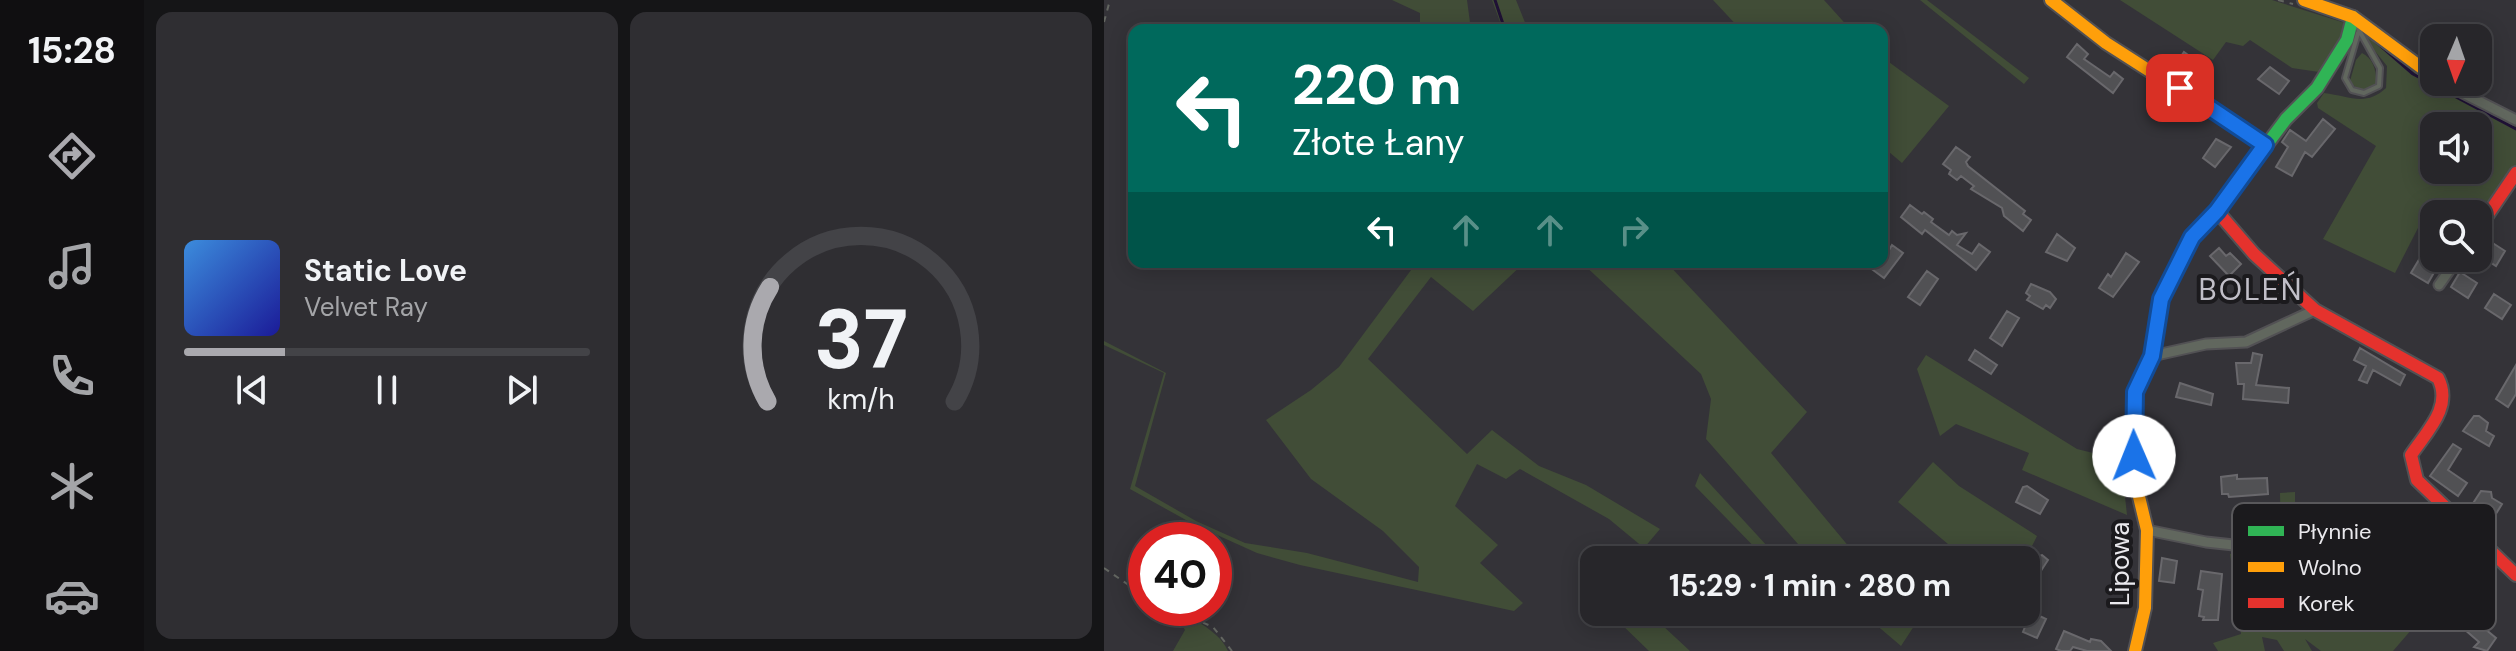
<!DOCTYPE html>
<html lang="pl">
<head>
<meta charset="utf-8">
<style>
	:root { --surface:#27262a; --page:#2f2e32; --text:#f1f3f6; --muted:#a4a5a8; --line:#434347; --accent:#aaa9ae }
	body { margin:0; font-family:"DM Sans",sans-serif; background:var(--page); color:var(--text); height:100vh; display:flex; flex-direction:column; font-size:30px; white-space:nowrap }
	* { box-sizing:border-box; margin:0 }
	p { font-size:26px; color:var(--muted) }
	.icon { flex:none; width:44px; height:44px; fill:none; stroke:currentColor; stroke-width:2; stroke-linecap:round; stroke-linejoin:round }
	.map { position:relative; flex:1; overflow:hidden }
	.sheet { display:flex; flex-direction:column; gap:12px; padding:12px; background:#151517; width:960px }
	.sheet>* { flex:none }
	.hud { position:absolute; left:24px; top:24px; width:760px; height:244px; border-radius:16px; box-shadow:0 4px 20px #0003,0 0 0 2px var(--line); background:#00695c; color:#fff; overflow:hidden }
	.needle { width:52px; rotate:182deg }
	.fabs { position:absolute; left:1316px; top:24px; display:grid; gap:16px }
	.fabs a { display:grid; place-items:center; width:72px; height:72px; border-radius:16px; background:var(--surface); box-shadow:0 4px 20px #0003,0 0 0 2px var(--line); font-size:40px }
	.speed { position:absolute; left:24px; top:522px; display:flex; gap:16px; font-size:40px; font-weight:700; text-align:center }
	.speed>* { display:grid; place-content:center; width:104px; height:104px; border-radius:50%; background:var(--surface); box-shadow:0 4px 20px #0003,0 0 0 2px var(--line); line-height:1 }
	.speed .limit { border:12px solid #d22; background:#fff; color:#111 }
	.pin { position:absolute; display:grid; place-items:center; width:68px; height:68px; color:#fff; margin:-34px; border-radius:16px; box-shadow:0 4px 12px #0006 }
	.me { position:absolute; width:88px; margin:-44px; rotate:359deg; stroke-linejoin:round; filter:drop-shadow(0 0 6px #0008) }
	.turn { display:flex; align-items:center; gap:28px; height:168px; padding:0 32px; font-size:36px }
	.turn .icon { width:104px; height:104px; stroke-width:2.5 }
	.turn b { display:block; font-size:56px; line-height:68px }
	.lanes { display:flex; align-items:center; height:76px; padding:0 32px; background:#0003; justify-content:center; gap:40px; direction:ltr }
	.lanes .off { opacity:.35 }
	.sheet .tile { flex:1; display:flex; flex-direction:column; justify-content:center; gap:12px; min-width:0; padding:0 28px; border-radius:16px; background:var(--page) }
	.sheet .dial { align-items:center; gap:0 }
	.dial svg { height:208px; overflow:visible; fill:none; stroke:var(--line); stroke-width:7; stroke-linecap:round; text-anchor:middle }
	.dial text { fill:var(--text); stroke:none }
	.song { display:flex; align-items:center; gap:24px }
	.cover { width:96px; height:96px; border-radius:12px; background:linear-gradient(135deg,hsl(210 70% 55%),hsl(240 70% 35%)) }
	.played { height:8px; border-radius:4px; background:linear-gradient(90deg,var(--accent) 25%,var(--line) 25%) }
	.keys { display:flex; justify-content:space-around; direction:ltr }
	.sheet .tiles { flex:1; display:grid; gap:12px; grid-template-columns:repeat(2,1fr) }
	.trip { position:absolute; left:476px; top:546px; width:460px; height:80px; border-radius:16px; background:var(--surface); box-shadow:0 4px 20px #0003,0 0 0 2px var(--line); font-weight:700; line-height:80px; text-align:center }
	main { display:flex; flex:1; min-height:0 }
	.tabs { display:flex; flex-direction:column; width:144px; justify-content:space-around; align-items:center; background:#100f11; color:var(--muted) }
	.tabs .icon { width:56px; height:56px }
	.tabs .active { color:var(--accent) }
	.tabs b { font-size:36px; color:var(--text) }
	.map>svg:first-child { display:block }
	.green { fill:#414d37; fill-rule:evenodd }
	.lines { fill:none; stroke-linecap:round; stroke-linejoin:round }
	.stream { stroke:#1f1135; stroke-width:3 }
	.building { fill:#515154; stroke:#69686c; stroke-width:2 }
	.lane-casing { stroke:#525154; stroke-width:8 }
	.street-casing { stroke:#525154; stroke-width:13 }
	.fast-casing { stroke:#525154; stroke-width:16 }
	.slow-casing { stroke:#525154; stroke-width:16 }
	.jam-casing { stroke:#525154; stroke-width:16 }
	.path { stroke:#636661; stroke-width:2; stroke-dasharray:6 6; stroke-linecap:butt }
	.lane { stroke:#61675e; stroke-width:4 }
	.street { stroke:#61675e; stroke-width:9 }
	.fast { stroke:#30b455; stroke-width:12 }
	.slow { stroke:#ff9f0a; stroke-width:12 }
	.jam { stroke:#e5322d; stroke-width:12 }
	.route-casing { stroke:#114b97; stroke-width:20 }
	.route { stroke:#1a73e8; stroke-width:14 }
	.labels { text-anchor:middle; dominant-baseline:central; stroke-width:8; stroke-linejoin:round; paint-order:stroke }
	.street-label { font-size:26px; fill:#eae9ed; stroke:#1b1a1d }
	.quarter-label { font-size:30px; letter-spacing:2px; fill:#c1bfc8; stroke:#1b1a1d }
	.key { fill:#1b1a1d; stroke:#59585b; stroke-width:2 }
	.key-label { font-size:22px; fill:#eae9ed }
</style>
</head>
<body>
<main>
<nav class="tabs">
<b>15:28</b>
<svg class="icon active" aria-label="directions" viewBox="0 0 24 24"><path d="M12 3l9 9-9 9-9-9zM9 14v-3h6M13 9l2 2-2 2"/></svg>
<svg class="icon" aria-label="music" viewBox="0 0 24 24"><path d="M9 18V5l10-2v13"/><circle cx="6" cy="18" r="3"/><circle cx="16" cy="16" r="3"/></svg>
<svg class="icon" aria-label="phone" viewBox="0 0 24 24"><path d="M5 4h4l2 5-3 2q2 4 5 5l2-3 5 2v4C11 20 4 13 5 4z"/></svg>
<svg class="icon" aria-label="climate" viewBox="0 0 24 24"><path d="M12 3v18M4 7l16 10M4 17L20 7"/></svg>
<svg class="icon" aria-label="car" viewBox="0 0 24 24"><path d="M5 17H2v-5l4-1 3-4h7l3 4 3 1v5h-3M9 17h6M6 11h13"/><circle cx="7" cy="17" r="2"/><circle cx="17" cy="17" r="2"/></svg>
</nav>
<section class="sheet">
<div class="tiles">
<div class="tile">
<div class="song"><i class="cover"></i><div><b>Static Love</b><p>Velvet Ray</p></div></div>
<div class="played"></div>
<div class="keys"><svg class="icon" aria-label="previous" viewBox="0 0 24 24"><path d="M18 5L8 12l10 7zM5 5v14"/></svg><svg class="icon" aria-label="pause" viewBox="0 0 24 24"><path d="M8 5v14M16 5v14"/></svg><svg class="icon" aria-label="next" viewBox="0 0 24 24"><path d="M6 5l10 7-10 7zM19 5v14"/></svg></div>
</div>
<div class="tile dial"><svg viewBox="0 0 100 80">
<path d="M14 69A42 42 0 1 1 86 69"/>
<path d="M14 69A42 42 0 0 1 15 25" stroke="#aaa9ae"/>
<text x="50" y="56" font-size="32" font-weight="700">37</text>
<text x="50" y="72" font-size="11">km/h</text>
</svg></div>
</div>
</section>
<div class="map">
<svg width="1412" height="651" viewBox="0 0 1412 651">
	<rect width="100%" height="100%" fill="#343338"/>
	<path class="green" d="M288 0H363L367 30H316V13Z
		M388 0H412L424 30H399Z
		M609 0H720L747 30H637Z
		M816 0H823L925 78 920 84Z
		M1016 0H1168L1241 23 1240 34 1215 72 1188 68 1146 40 1139 46 1122 42 1109 60Z
		M1261 30 1336 85 1412 124V165L1374 222V214H1330V232L1316 224 1291 273 1219 239 1272 146 1214 108 1213 103 1220 93C1245 96 1262 107 1282 88L1283 66 1258 35ZM1330 126H1374V170H1330Z
		M1258 53C1270 59 1273 72 1272 85L1262 90 1253 89 1246 81 1252 60Z
		M778 57 845 106 798 163 778 146Z
		M313 262H421L369 311 327 277 264 359 363 454 388 430 435 466 482 485 556 529 540 548 505 519 416 469 402 479 373 464 351 506 394 545 376 563 419 603 410 611 196 565 153 553 91 525 26 489 60 373 0 345V341L62 373 31 486 92 521 141 543 203 553 314 582 315 567 279 531 207 479 162 420 207 390 235 367Z
		M477 262H562L703 412 667 453 756 560H708L602 439 607 399 597 374Z
		M822 355 973 449 1017 460 1023 515 918 470 925 453 852 424 836 436 813 369Z
		M829 462 855 486 933 536 921 560H863L794 502Z
		M596 473 676 560H663L591 486Z
		M1191 492V556L1238 577 1341 521 1370 550 1351 573 1362 583 1337 612 1327 607 1289 651H1217L1201 639 1208 651H1180L1173 640 1158 637 1161 651H1114L1109 643 1137 634 1126 554 1177 549 1176 493Z
		M47 608C72 608 114 627 124 651H69L81 630 77 623Z
		M515 612H544L586 651H545L514 621Z
		M757 612H805L814 620 797 646Z"/>
	<g class="lines">
		<path class="stream" d="M391 0 401 30
			M1270 40 1309 74 1412 129"/>
	</g>
	<path class="building" d="M973 44 984 54 980 59 1006 77 1010 72 1019 79 1009 93 963 57Z
		M1080 52 1095 63 1094 68 1088 77 1079 71 1074 78 1066 73Z
		M1166 67 1185 81 1175 94 1154 79Z
		M1219 119 1231 129 1208 157 1201 152 1188 176 1172 167 1184 147 1178 142 1186 130 1202 141Z
		M1112 139 1127 147 1111 167 1099 158Z
		M852 147 866 157 862 162 864 166 921 211 919 214 927 220 919 231 900 216 898 208 867 189 870 186 857 176 853 180 845 174 847 170 839 164Z
		M806 205 818 214 820 212 829 219 827 222 845 235 848 231 853 235 862 233 853 245 868 254 875 244 886 252 872 270 821 230 818 234 797 217Z
		M953 234 971 248 963 261 942 252Z
		M1384 240 1401 251 1392 266 1375 255Z
		M788 245 799 253 780 278 769 270 778 262Z
		M1115 248 1122 256 1126 253 1137 264 1125 276 1106 256Z
		M1022 253 1035 262 1009 297 995 288 1004 274 1007 277Z
		M1316 258 1332 269 1324 283 1307 273Z
		M823 271 834 279 816 305 804 297Z
		M1356 272 1373 283 1364 298 1347 287Z
		M927 284 946 292 952 299 946 308 942 305 939 309 923 300 926 296 922 293Z
		M1390 294 1407 305 1398 319 1381 308Z
		M903 311 915 318 898 346 886 338Z
		M1256 348 1301 375 1296 385 1269 370 1263 383 1255 380 1262 366 1250 360Z
		M871 350 893 365 887 374 865 360Z
		M1149 353 1158 355 1152 385 1185 388 1184 403 1139 399 1140 384H1134L1132 363H1147Z
		M1412 365V394L1404 407 1392 399Z
		M1076 383 1109 394 1107 405 1072 397Z
		M1370 416H1375L1384 423 1382 431 1390 436 1385 446 1359 431Z
		M1349 444 1357 449 1344 470 1363 483 1354 496 1326 476Z
		M1133 475V479L1163 478 1164 494 1125 497 1124 494H1118L1117 477Z
		M923 486 944 500 936 514 912 502 919 487Z
		M1377 491 1387 492 1388 498 1398 504 1390 517 1368 505Z
		M938 555 944 560 931 580 922 576V570L928 558Z
		M1058 558 1073 561 1070 583 1055 581Z
		M1097 571 1118 574 1114 620H1099L1100 617 1095 616 1099 590 1094 589Z
		M1366 601 1376 610 1369 619 1392 638 1383 651 1370 647 1375 642 1352 622Z
		M927 612 942 619 933 638 919 632Z
		M960 631 986 642 987 639 997 641 1007 651H983L969 647 966 651H957L952 649Z"/>
	<g class="lines">
		<defs>
			<path id="lane" d="M1251 23 1276 68 1275 86 1260 93 1248 90 1241 78 1254 33"/>
			<path id="street" d="M1337 82 1412 120
				M1335 285 1354 258
				M1048 356 1102 344 1142 342 1211 310
				M1043 530 1102 542 1167 549"/>
			<path id="fast" d="M1086 241 1113 211 1182 119 1213 88 1243 40 1249 17"/>
			<path id="slow" d="M947 0 1002 43 1161 145
				M1200 0 1249 17 1330 77
				M1031 651 1041 608 1043 530 1031 480V392L1048 356 1057 299 1086 241"/>
			<path id="jam" d="M1113 211 1150 254 1211 310 1334 378C1349 407 1323 431 1307 455L1313 480 1412 575
				M1374 229 1412 173"/>
		</defs>
		<use href="#lane" class="lane-casing"/>
		<use href="#street" class="street-casing"/>
		<use href="#fast" class="fast-casing"/>
		<use href="#slow" class="slow-casing"/>
		<use href="#jam" class="jam-casing"/>
		<path class="path" d="M1174 0 1189 4
			M0 22 6 0
			M0 568 42 597
			M66 608 109 627 128 651"/>
		<use href="#lane" class="lane"/>
		<use href="#street" class="street"/>
		<use href="#fast" class="fast"/>
		<use href="#slow" class="slow"/>
		<use href="#jam" class="jam"/>
	</g>
	<g class="lines">
		<defs>
			<path id="route" d="M1030 456 1031 392 1048 356 1057 299 1088 237 1113 211 1161 145 1076 88"/>
		</defs>
		<use href="#route" class="route-casing"/>
		<use href="#route" class="route"/>
	</g>
	<g class="labels">
		<g class="street-label">
			<text transform="translate(1016 564) rotate(-90)">Lipowa</text>
		</g>
		<g class="quarter-label">
			<text x="1147" y="289">BOLEŃ</text>
		</g>
	</g>
	<rect x="1128" y="503" width="264" height="128" rx="12" class="key"/>
	<rect x="1144" y="526" width="36" height="10" fill="#30b455"/>
	<rect x="1144" y="562" width="36" height="10" fill="#ff9f0a"/>
	<rect x="1144" y="598" width="36" height="10" fill="#e5322d"/>
	<g class="key-label">
		<text x="1194" y="539">Płynnie</text>
		<text x="1194" y="575">Wolno</text>
		<text x="1194" y="611">Korek</text>
	</g>
</svg>
<div class="fabs">
<a><svg class="needle" viewBox="-14 -14 28 28"><path d="M0-13l5 13h-10z" fill="#e53935"/><path d="M0 13l5-13h-10z" fill="#a4a5a8"/></svg></a>
<a><svg class="icon" aria-label="sound" viewBox="0 0 24 24"><path d="M4 9h4l5-4v14l-5-4H4zM17 9q2 3 0 6"/></svg></a>
<a><svg class="icon" aria-label="search" viewBox="0 0 24 24"><circle cx="10" cy="10" r="6"/><path d="M15 15l6 6"/></svg></a>
</div>
<div class="speed"><div class="limit">40</div></div>
<div class="pin" style="left:1076px;top:88px;background:#d93025"><svg class="icon" aria-label="arrive" viewBox="0 0 24 24"><path d="M6 21V4h12l-3 4 3 4H6"/></svg></div>
<svg class="me" style="left:1030px;top:456px" viewBox="-20 -20 40 40"><circle r="19" fill="#fff"/><path d="M0-13L10 11 0 6-10 11z" fill="#1a73e8"/></svg>
<div class="trip">15:29 · 1 min · 280 m</div>
<div class="hud">
<div class="turn"><svg class="icon" aria-label="left" viewBox="0 0 24 24"><path d="M17 20v-9H6M10 6l-5 5 5 5"/></svg><div><b>220 m</b>Złote Łany</div></div>
<div class="lanes"><svg class="icon" aria-label="left" viewBox="0 0 24 24"><path d="M17 20v-9H6M10 6l-5 5 5 5"/></svg><svg class="icon off" aria-label="ahead" viewBox="0 0 24 24"><path d="M12 20V5M6 11l6-6 6 6"/></svg><svg class="icon off" aria-label="ahead" viewBox="0 0 24 24"><path d="M12 20V5M6 11l6-6 6 6"/></svg><svg class="icon off" aria-label="right" viewBox="0 0 24 24"><path d="M7 20v-9h11M14 6l5 5-5 5"/></svg></div>
</div>
</div>
</main>
</body>
</html>
